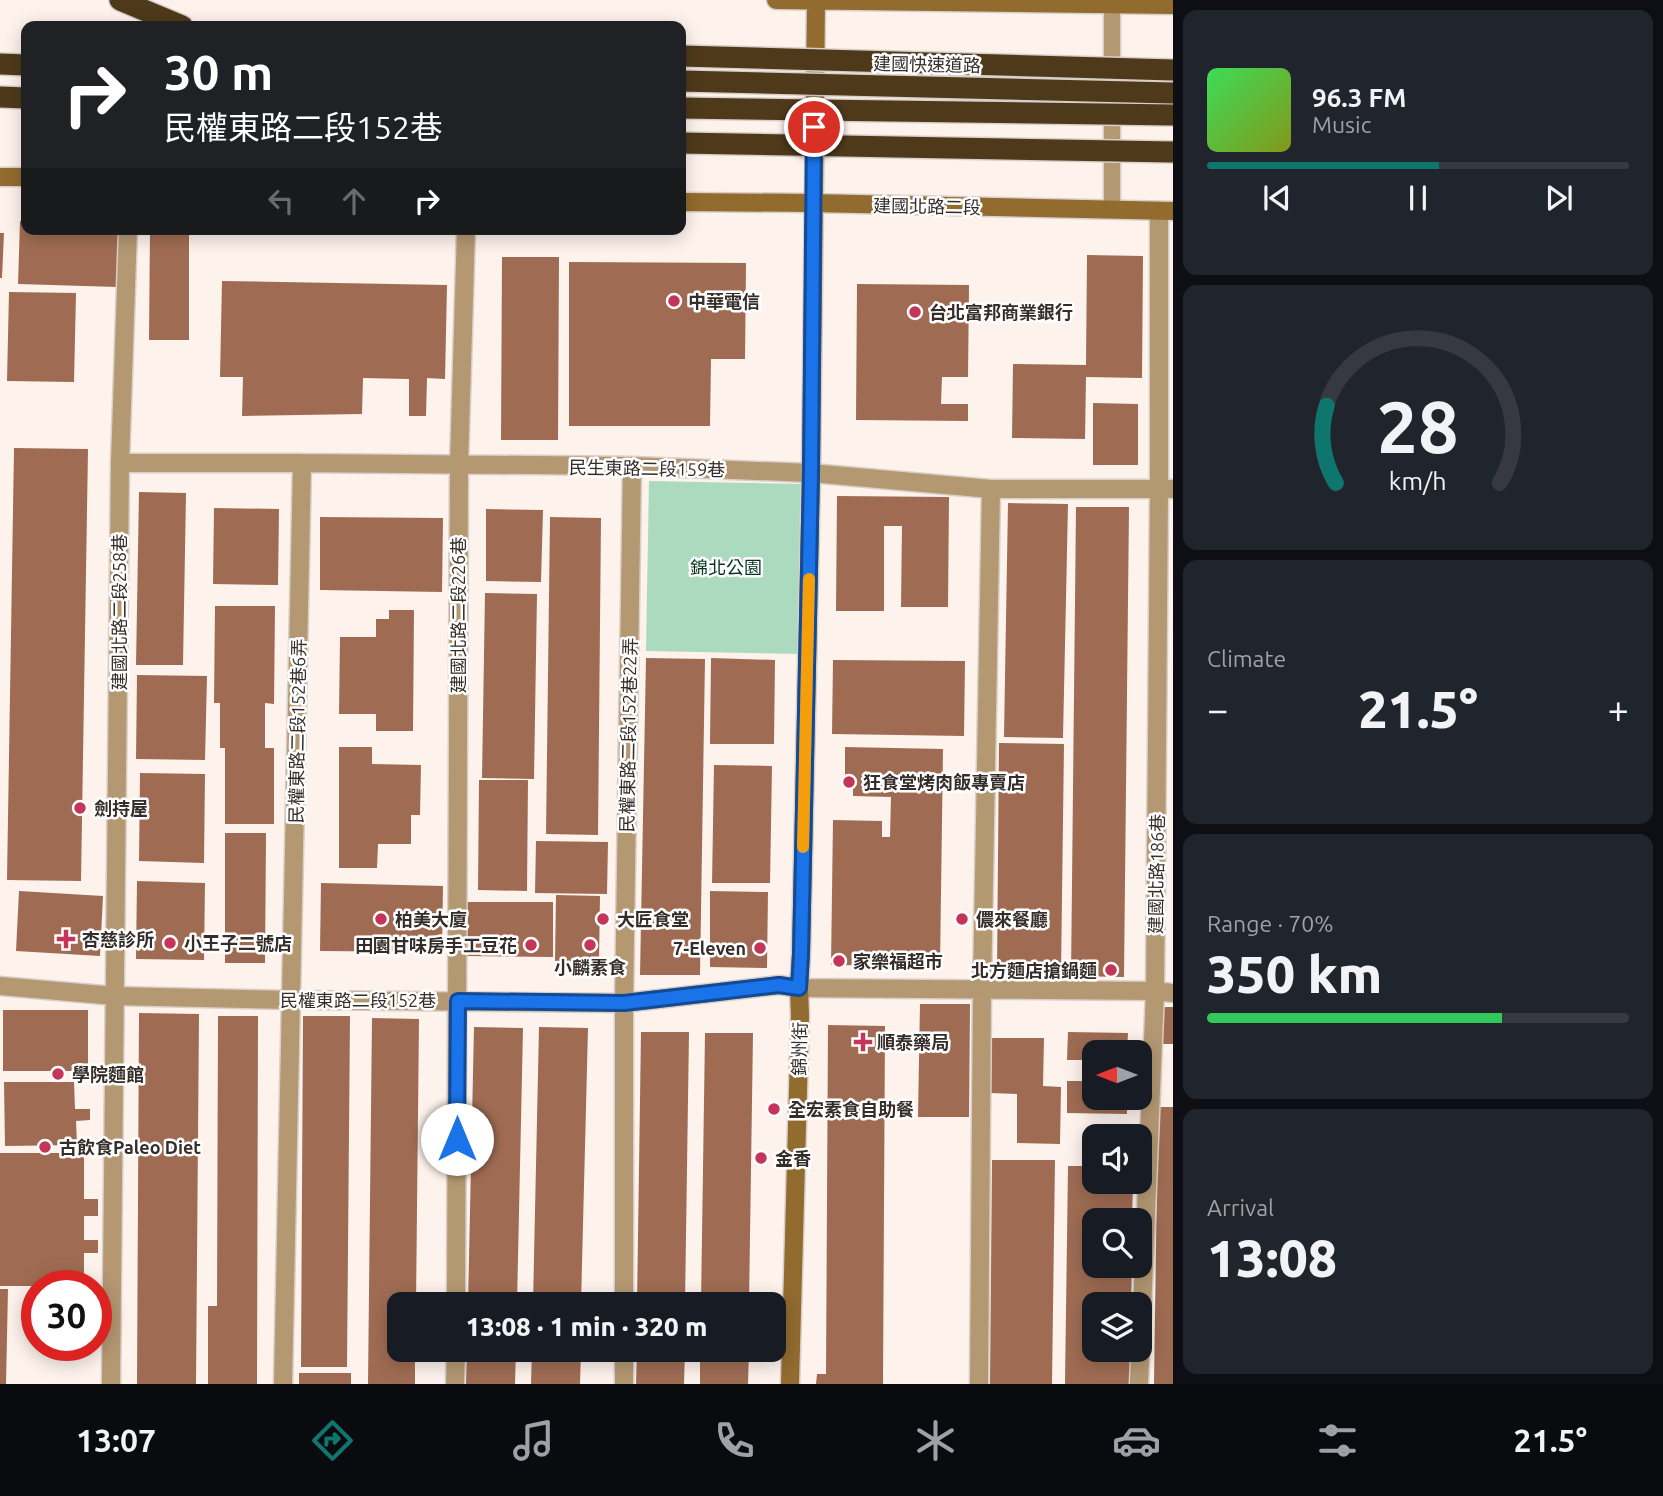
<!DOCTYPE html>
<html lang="en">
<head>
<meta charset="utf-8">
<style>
	:root { --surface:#171b24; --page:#20242c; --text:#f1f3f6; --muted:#9ea1a6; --line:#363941; --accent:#0f766e }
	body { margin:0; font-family:Ubuntu,"Noto Sans TC",sans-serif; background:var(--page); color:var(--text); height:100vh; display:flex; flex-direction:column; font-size:26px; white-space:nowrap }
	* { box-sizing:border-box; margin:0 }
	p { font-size:23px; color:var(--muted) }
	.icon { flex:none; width:38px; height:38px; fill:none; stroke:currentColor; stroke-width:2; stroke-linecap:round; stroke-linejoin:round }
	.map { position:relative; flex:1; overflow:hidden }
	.panel { display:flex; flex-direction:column; gap:10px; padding:10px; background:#0d0f14; width:490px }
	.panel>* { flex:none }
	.banner { position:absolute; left:21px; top:21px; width:665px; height:214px; border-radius:14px; box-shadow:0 4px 18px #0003; background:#202124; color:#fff; overflow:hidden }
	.needle { width:46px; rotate:270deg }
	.controls { position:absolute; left:1082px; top:1040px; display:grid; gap:14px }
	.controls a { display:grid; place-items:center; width:70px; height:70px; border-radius:14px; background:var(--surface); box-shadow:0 4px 18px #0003; font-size:35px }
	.speed { position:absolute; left:21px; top:1270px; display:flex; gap:14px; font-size:35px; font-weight:700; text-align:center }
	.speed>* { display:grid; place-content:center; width:91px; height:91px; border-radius:50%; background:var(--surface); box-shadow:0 4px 18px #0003; line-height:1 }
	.speed .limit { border:10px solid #d22; background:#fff; color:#111 }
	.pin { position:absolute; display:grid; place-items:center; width:60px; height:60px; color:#fff; margin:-30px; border:4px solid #fff; border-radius:50%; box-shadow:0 2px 7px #0007 }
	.me { position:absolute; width:77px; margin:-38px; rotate:0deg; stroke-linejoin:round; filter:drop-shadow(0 0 5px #0008) }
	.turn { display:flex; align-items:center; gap:24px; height:147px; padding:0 28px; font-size:32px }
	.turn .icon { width:91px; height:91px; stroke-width:2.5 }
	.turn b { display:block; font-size:49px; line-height:60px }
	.lanes { display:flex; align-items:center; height:66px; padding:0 28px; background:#0003; justify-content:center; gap:35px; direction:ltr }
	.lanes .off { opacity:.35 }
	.big { font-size:52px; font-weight:800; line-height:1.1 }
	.panel .widget { flex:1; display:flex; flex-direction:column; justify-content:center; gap:10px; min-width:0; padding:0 24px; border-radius:14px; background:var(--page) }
	.panel .dial { align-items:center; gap:0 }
	.dial svg { height:182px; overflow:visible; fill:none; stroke:var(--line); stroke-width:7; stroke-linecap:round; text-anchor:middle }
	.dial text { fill:var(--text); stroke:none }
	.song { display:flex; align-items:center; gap:21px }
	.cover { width:84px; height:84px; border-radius:10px; background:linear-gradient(135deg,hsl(130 70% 55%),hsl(70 70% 35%)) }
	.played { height:7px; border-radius:4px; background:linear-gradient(90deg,var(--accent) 55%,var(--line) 55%) }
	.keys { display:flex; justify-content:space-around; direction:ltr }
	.heat { display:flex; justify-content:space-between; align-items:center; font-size:38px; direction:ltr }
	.charge { height:10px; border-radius:5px; background:linear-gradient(90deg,#34c759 70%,var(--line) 0) }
	.trip { position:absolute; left:387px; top:1292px; width:399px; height:70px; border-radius:14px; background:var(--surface); box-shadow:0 4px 18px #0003; font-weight:800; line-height:70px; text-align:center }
	.tabs { display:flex; height:112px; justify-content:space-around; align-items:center; background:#090b0e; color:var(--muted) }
	.tabs .icon { width:49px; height:49px }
	.tabs .selected { color:var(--accent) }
	.tabs b { font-size:32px; color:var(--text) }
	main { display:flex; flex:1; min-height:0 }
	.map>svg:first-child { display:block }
	.green { fill:#acdabf }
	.building { fill:#9f6c53 }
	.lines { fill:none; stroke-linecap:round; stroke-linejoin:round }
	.lane-casing { stroke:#d9cfc9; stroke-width:19 }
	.street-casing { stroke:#d9cfc9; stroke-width:21 }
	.secondary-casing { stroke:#d9cfc9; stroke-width:21 }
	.highway-casing { stroke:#d9cfc9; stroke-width:24 }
	.lane { stroke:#b39872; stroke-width:16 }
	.street { stroke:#b39872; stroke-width:18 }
	.secondary { stroke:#926b2f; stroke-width:18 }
	.highway { stroke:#4e391a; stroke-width:21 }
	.highway-bridge-casing { stroke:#d9cfc9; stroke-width:24; stroke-linecap:butt }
	.highway-bridge { stroke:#4e391a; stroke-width:21 }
	.route-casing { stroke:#114b97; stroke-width:18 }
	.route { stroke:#1a73e8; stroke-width:12 }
	.slow { stroke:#f59e0b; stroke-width:12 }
	.poi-dot { fill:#c53558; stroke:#fff; stroke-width:2.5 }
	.labels { text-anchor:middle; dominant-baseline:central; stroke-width:5; stroke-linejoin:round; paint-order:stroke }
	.street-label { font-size:18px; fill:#342d29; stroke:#fff }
	.poi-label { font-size:18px; font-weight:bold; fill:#342d29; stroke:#fff; text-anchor:start }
	.park-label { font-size:18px; fill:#04331e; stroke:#fff }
</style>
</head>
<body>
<main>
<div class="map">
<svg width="1173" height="1384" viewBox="0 0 1173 1384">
	<rect width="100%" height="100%" fill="#fdf2ec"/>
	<path class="green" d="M649 481 806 484 803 654 646 651Z"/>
	<path class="building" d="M20 221H26V229H119L117 287 18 284Z
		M150 229H189V340H149Z
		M0 233H4L2 278H0Z
		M1087 255 1143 256 1142 378 1086 377 1085 439 1012 438 1013 364 1086 365Z
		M502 257H559L558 440H501Z
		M569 262 746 263 745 359H711L710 426H569Z
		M222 281 447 285 445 379 427 378 426 416H409V379L363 378 362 414 242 416 243 377H220Z
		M857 284 969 285 968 377H942L941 404H968V421L856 420Z
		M9 292 76 293 74 382 7 381Z
		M1093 403 1138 404V465H1093Z
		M14 448 88 449 81 881 7 880Z
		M139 492 186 493 183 665H136Z
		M837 496 949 497 948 607H901L902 526H884V611H836Z
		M1008 503 1068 504 1063 738 1004 737Z
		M1076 507H1129L1124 977 1071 976Z
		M214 508 279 509 278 585 213 584Z
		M486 509 543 510 541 582 486 581Z
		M320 517 443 518 442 592 320 590Z
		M550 517 601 518 598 835 546 834Z
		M485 593 537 594 534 779 482 778Z
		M215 606H275L274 704 265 703V748H274V824H225V748H220V703H214Z
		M389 610H414L413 731H376V714H339L340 637H376V619H389Z
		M646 658 705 659 700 975H640Z
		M711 658 775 660 774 744H710Z
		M833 660 965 661 964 736 832 734Z
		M137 675 207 676 205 760 136 759Z
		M999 743 1064 744 1061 974 997 973Z
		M339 747H372V764L421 765 420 815H411V844H378L377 868H339Z
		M845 747 943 749 940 966 831 965 833 820 882 821V837H890L891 797 853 796V777H845Z
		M714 765 772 766 770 883H712Z
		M140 773 205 774 204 863 139 861Z
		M479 780H528L527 891 478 890Z
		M225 833H266L265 963H225Z
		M536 841 608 842 607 894 535 893Z
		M137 881 205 883 204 960 136 959Z
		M321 883 443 886 442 952 320 951Z
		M19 891 103 896 100 956 16 951Z
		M710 891 768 892 767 968 710 967Z
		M556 895 600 896 599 962 555 961Z
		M467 902H553V957L467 956Z
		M920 1004H970L969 1117H918Z
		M1160 1007H1173V1044H1159Z
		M3 1010H88V1071H3Z
		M139 1013 199 1014 196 1384H137Z
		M218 1016H258L257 1384H208V1306H217Z
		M303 1016H350L347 1367H301Z
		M372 1018 419 1019 416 1304H399V1349H415V1384H368Z
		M828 1025 885 1026 883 1384H816L817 1374H826Z
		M474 1027 523 1028 517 1304H468Z
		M539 1027 588 1028 581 1304H533Z
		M641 1032H689L685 1304H637Z
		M1068 1032 1128 1033 1127 1052H1094V1097H1127V1114L1067 1113V1081H1087V1060H1067Z
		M705 1033H753L749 1304H701Z
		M990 1038H1044L1043 1086 1061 1087 1060 1144 1017 1143V1094L990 1093Z
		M4 1082H74L75 1109H90V1120L76 1121 77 1145 5 1146Z
		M1158 1107H1173V1384H1154Z
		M0 1153H84V1199H98V1216H84V1240H98V1253H84V1286H0Z
		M992 1160H1055L1052 1384H990Z
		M1068 1166H1094V1181H1133L1132 1220H1094V1265H1132L1131 1304H1094V1349H1131L1130 1384H1065Z
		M0 1289H8L6 1384H0Z
		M467 1349H516L515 1384H466Z
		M532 1349H581L580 1384H531Z
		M637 1349H685L684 1384H636Z
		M700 1349H749L748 1384H700Z
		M299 1373H351V1384H299Z"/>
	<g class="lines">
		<defs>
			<path id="lane" d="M1112 210V5"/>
			<path id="street" d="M120 463H302L632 466 811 473 991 489H1173
				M0 986 115 996 292 1000 624 1003 779 985 799 988 1155 991 1173 993
				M456 1304 459 465 466 229
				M624 1304V1003L632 466
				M111 1384 120 463 128 229
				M283 1384 302 463
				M455 1384 456 1349
				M624 1384V1349
				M979 1384 982 989 991 489
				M1139 1384 1155 991 1159 490V211"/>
			<path id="secondary" d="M776 0 1173 5
				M0 177H26
				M681 202 812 203 1173 211
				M790 1384 800 1016 799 988 801 954 811 473 816 0"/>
			<path id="highway" d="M120 0 182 26
				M0 64 26 65
				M0 97 26 98"/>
		</defs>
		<use href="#lane" class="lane-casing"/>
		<use href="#street" class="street-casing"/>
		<use href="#secondary" class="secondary-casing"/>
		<use href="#highway" class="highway-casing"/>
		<use href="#lane" class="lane"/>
		<use href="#street" class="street"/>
		<use href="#secondary" class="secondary"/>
		<use href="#highway" class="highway"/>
		<defs>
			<path id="highway-bridge" d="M681 56 1173 70
				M681 81 1173 93
				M681 108 1173 115
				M681 143 1173 152"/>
		</defs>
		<use href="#highway-bridge" class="highway-bridge-casing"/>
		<use href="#highway-bridge" class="highway-bridge"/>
	</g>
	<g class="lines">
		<defs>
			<path id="route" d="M457 1139 458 1001 624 1003 779 985 799 988 801 954 811 473 814 127"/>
		</defs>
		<use href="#route" class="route-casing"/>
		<use href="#route" class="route"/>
		<path class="slow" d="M803 847 809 579"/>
	</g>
	<g class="poi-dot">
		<circle cx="674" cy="301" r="7"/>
		<circle cx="915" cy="312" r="7"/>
		<circle cx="849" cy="782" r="7"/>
		<circle cx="80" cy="808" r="7"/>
		<circle cx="381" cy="919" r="7"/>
		<circle cx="603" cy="919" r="7"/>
		<circle cx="962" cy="919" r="7"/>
		<path d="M62.5 928.5h7v7h7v7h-7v7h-7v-7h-7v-7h7z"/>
		<circle cx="170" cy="943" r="7"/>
		<circle cx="531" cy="945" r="7"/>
		<circle cx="590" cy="945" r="7"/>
		<circle cx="760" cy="948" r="7"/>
		<circle cx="839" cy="961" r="7"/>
		<circle cx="1111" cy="970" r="7"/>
		<path d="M859.5 1031.5h7v7h7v7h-7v7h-7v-7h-7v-7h7z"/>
		<circle cx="58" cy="1074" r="7"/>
		<circle cx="774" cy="1109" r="7"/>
		<circle cx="45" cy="1147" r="7"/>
		<circle cx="761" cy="1158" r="7"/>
	</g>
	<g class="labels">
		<g class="street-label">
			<text transform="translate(927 64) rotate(1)">建國快速道路</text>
			<text transform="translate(927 206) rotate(1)">建國北路二段</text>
			<text transform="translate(647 468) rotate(1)">民生東路二段159巷</text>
			<text transform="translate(119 612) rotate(-90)">建國北路二段258巷</text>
			<text transform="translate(458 615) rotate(-90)">建國北路二段226巷</text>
			<text transform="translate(297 731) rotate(-89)">民權東路二段152巷6弄</text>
			<text transform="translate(628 735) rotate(-89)">民權東路二段152巷22弄</text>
			<text transform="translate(1156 874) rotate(-89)">建國北路186巷</text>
			<text x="358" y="1000">民權東路二段152巷</text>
			<text transform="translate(799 1049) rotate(-89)">錦州街</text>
		</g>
		<g class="poi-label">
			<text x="688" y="301">中華電信</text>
			<text x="929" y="312">台北富邦商業銀行</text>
			<text x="863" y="782">狂食堂烤肉飯專賣店</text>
			<text x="94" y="808">劍持屋</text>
			<text x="395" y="919">柏美大廈</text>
			<text x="617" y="919">大匠食堂</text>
			<text x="976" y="919">儂來餐廳</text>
			<text x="82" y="939">杏慈診所</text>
			<text x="184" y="943">小王子二號店</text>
			<text x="517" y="945" text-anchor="end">田園甘味房手工豆花</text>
			<text x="746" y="948" text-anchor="end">7-Eleven</text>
			<text x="853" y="961">家樂福超市</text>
			<text x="590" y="967" text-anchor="middle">小麟素食</text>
			<text x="1097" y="970" text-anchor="end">北方麵店搶鍋麵</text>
			<text x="877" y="1042">順泰藥局</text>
			<text x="72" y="1074">學院麵館</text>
			<text x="788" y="1109">全宏素食自助餐</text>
			<text x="59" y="1147">古飲食Paleo Diet</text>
			<text x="775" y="1158">金香</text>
		</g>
		<g class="park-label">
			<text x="726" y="567">錦北公園</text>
		</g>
	</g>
</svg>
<div class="controls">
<a><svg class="needle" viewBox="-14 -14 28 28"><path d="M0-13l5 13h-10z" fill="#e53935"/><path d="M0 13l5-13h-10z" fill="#9ea1a6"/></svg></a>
<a><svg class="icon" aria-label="sound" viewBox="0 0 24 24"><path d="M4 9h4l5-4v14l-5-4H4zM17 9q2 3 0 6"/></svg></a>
<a><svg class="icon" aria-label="search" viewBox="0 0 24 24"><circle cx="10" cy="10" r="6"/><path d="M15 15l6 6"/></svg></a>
<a><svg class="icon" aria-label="layers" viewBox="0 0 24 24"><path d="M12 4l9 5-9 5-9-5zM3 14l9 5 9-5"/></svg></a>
</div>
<div class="speed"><div class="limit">30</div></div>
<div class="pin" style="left:814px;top:127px;background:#d93025"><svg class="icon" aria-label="arrive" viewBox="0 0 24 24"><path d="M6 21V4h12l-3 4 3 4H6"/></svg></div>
<svg class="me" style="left:457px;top:1139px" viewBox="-20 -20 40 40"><circle r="19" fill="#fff"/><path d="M0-13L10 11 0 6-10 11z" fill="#1a73e8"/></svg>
<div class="trip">13:08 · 1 min · 320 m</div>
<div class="banner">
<div class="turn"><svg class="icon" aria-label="right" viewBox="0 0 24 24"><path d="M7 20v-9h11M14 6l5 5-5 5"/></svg><div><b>30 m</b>民權東路二段152巷</div></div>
<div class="lanes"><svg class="icon off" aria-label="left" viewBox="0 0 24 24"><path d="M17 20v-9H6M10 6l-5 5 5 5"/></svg><svg class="icon off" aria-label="ahead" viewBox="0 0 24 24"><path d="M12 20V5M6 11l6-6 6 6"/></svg><svg class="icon" aria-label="right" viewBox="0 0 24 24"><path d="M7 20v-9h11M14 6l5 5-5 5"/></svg></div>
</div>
</div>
<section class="panel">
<div class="widget">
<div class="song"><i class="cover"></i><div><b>96.3 FM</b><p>Music</p></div></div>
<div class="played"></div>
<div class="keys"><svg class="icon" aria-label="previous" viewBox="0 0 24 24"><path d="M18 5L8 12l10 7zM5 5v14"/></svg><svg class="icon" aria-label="pause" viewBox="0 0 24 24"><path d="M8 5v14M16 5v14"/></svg><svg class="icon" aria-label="next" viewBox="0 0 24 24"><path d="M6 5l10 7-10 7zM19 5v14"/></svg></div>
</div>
<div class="widget dial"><svg viewBox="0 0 100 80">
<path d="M14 69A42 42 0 1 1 86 69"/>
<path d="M14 69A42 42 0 0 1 10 35" stroke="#0f766e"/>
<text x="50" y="56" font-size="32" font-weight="700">28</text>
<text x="50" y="72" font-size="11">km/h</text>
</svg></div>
<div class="widget"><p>Climate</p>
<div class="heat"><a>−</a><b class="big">21.5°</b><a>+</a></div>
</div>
<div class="widget"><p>Range · 70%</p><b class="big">350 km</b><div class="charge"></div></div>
<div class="widget"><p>Arrival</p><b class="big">13:08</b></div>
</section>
</main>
<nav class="tabs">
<b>13:07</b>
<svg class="icon selected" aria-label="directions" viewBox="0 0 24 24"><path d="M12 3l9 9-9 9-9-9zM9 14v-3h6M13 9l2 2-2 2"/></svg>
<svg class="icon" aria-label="music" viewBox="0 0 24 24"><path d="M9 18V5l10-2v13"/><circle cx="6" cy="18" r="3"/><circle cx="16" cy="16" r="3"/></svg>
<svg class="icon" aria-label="phone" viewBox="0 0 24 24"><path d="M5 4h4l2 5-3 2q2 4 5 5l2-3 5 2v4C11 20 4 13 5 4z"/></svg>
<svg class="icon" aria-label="climate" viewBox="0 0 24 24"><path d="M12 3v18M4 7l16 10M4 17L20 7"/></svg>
<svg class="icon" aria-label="car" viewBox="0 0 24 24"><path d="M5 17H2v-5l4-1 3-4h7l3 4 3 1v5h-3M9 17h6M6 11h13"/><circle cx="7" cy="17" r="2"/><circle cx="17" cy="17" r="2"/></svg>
<svg class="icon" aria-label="filters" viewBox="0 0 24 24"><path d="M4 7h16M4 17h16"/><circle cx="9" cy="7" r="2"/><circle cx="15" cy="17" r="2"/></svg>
<b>21.5°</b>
</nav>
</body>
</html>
